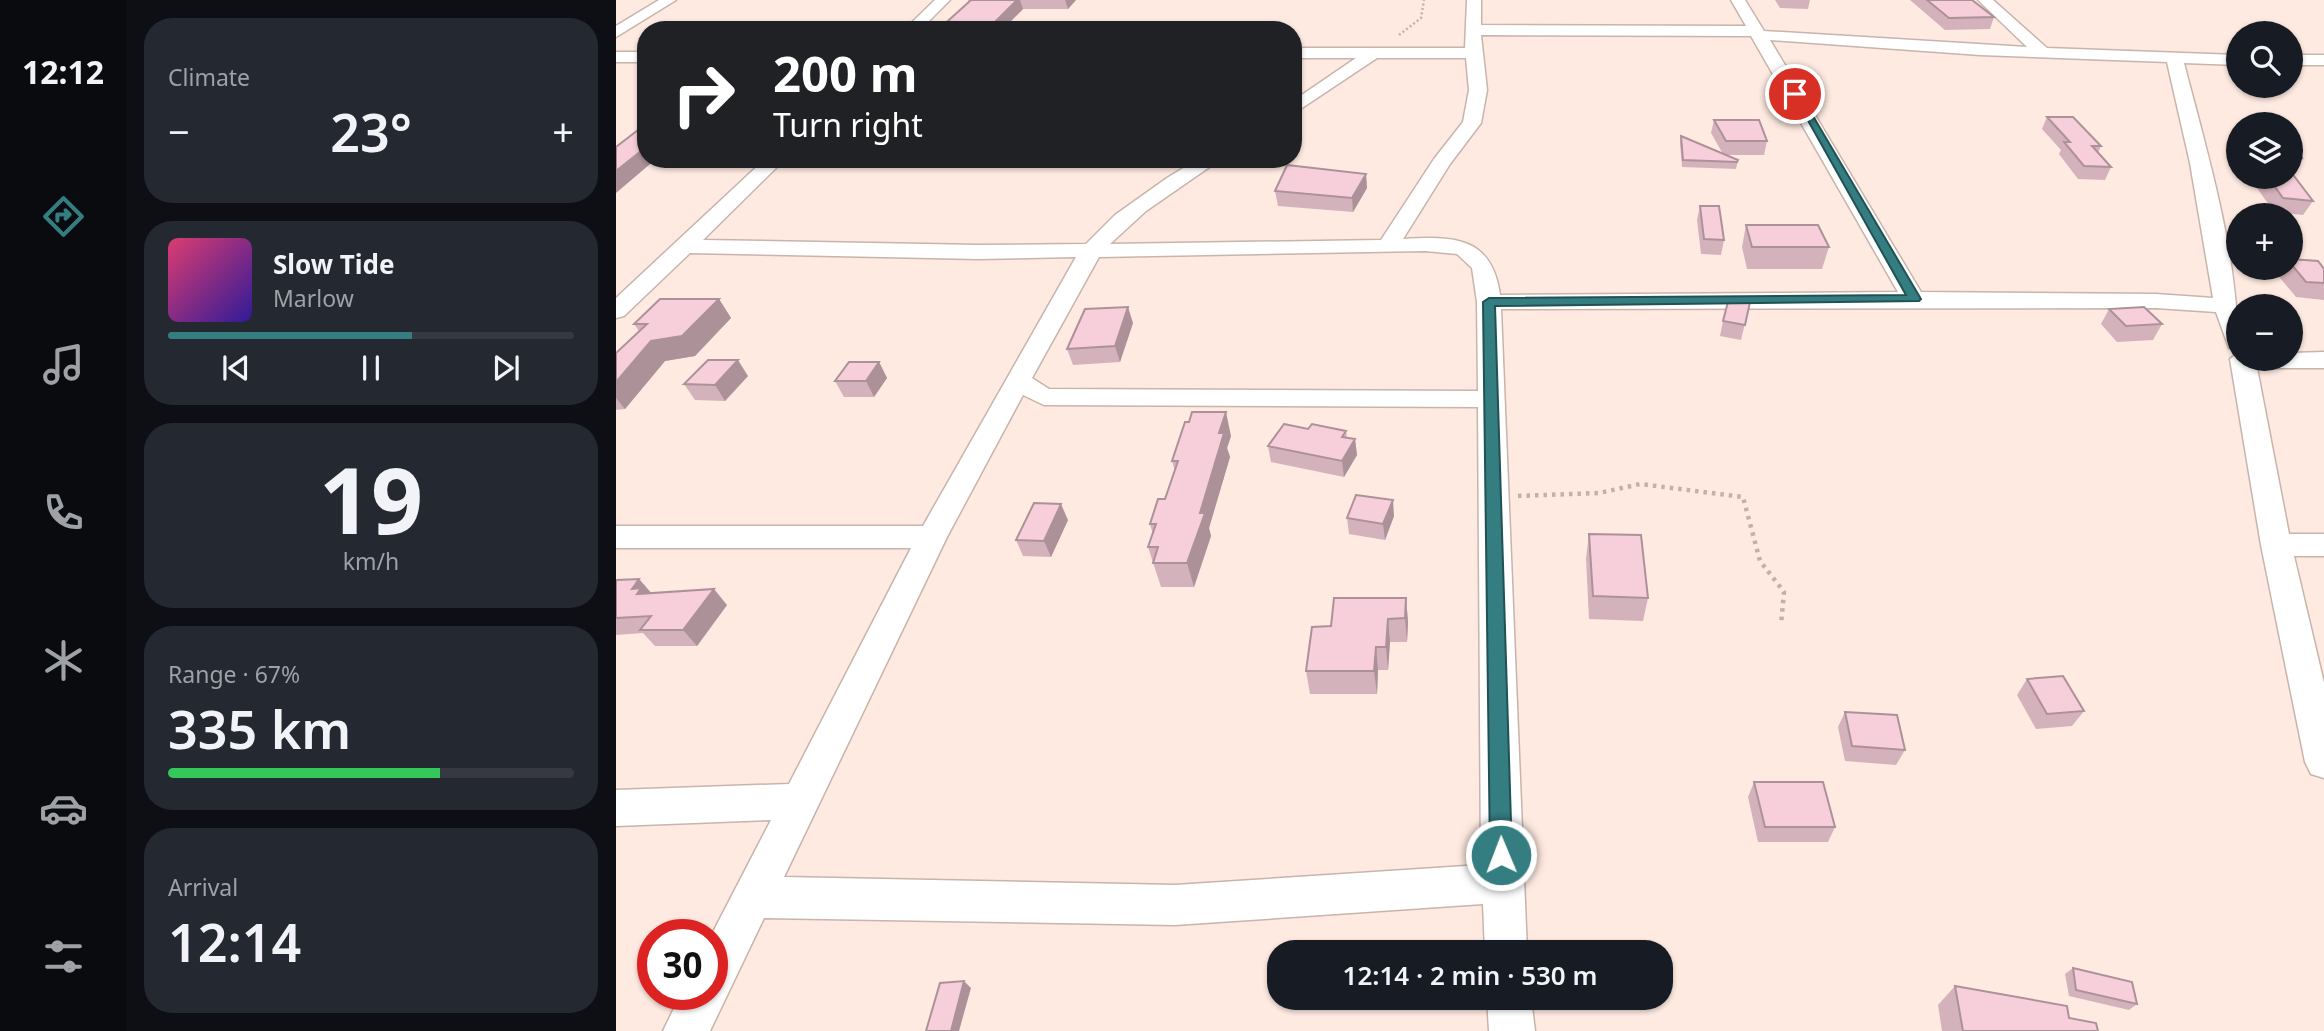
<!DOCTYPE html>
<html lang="en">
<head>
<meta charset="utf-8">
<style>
	:root { --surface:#171b24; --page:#242831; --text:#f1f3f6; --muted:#9ea1a6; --line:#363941; --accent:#347d81 }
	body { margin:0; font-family:"Noto Sans",sans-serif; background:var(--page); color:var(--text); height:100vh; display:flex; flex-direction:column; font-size:26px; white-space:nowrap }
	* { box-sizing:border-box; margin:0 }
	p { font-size:23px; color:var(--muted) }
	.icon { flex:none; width:38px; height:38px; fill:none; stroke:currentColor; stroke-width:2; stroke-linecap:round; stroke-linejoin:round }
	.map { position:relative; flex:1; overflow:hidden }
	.details { display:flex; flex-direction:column; gap:18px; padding:18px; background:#0d0f14; width:490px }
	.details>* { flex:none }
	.guide { position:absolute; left:21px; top:21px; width:665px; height:147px; border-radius:28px; box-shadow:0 2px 5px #0004; background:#202124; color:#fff; overflow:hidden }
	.buttons { position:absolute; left:1610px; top:21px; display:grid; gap:14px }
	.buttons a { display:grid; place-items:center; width:77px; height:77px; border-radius:50%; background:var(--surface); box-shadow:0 2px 5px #0004; font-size:35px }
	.speed { position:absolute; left:21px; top:919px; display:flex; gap:14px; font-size:35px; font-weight:700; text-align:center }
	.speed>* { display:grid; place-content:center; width:91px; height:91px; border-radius:50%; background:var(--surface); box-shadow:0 2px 5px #0004; line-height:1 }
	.speed .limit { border:10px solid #d22; background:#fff; color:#111 }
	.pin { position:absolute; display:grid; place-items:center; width:60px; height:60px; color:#fff; margin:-30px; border:4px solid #fff; border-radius:50%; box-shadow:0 2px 7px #0007 }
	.me { position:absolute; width:77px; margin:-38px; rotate:359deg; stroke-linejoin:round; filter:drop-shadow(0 0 5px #0008) }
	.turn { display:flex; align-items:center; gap:24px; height:147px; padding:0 21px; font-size:32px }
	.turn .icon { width:91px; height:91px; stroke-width:2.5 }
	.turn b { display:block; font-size:49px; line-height:60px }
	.big { font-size:52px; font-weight:600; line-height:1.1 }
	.details .card { flex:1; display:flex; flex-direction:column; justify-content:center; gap:10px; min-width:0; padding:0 24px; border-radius:28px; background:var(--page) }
	.details .dial { align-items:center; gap:0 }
	.dial b { font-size:91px; line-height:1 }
	.song { display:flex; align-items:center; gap:21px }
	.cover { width:84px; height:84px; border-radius:10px; background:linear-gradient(135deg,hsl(340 70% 55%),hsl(250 70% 35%)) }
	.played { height:7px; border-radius:4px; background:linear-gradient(90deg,var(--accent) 60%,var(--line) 60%) }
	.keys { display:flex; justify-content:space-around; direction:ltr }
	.heat { display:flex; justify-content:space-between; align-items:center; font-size:38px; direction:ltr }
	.charge { height:10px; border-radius:5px; background:linear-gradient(90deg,#34c759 67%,var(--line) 0) }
	.trip { position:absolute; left:651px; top:940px; width:406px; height:70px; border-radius:28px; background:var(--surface); box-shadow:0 2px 5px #0004; font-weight:600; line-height:70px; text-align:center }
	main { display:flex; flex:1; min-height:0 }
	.tabs { display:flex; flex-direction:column; width:126px; justify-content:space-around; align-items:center; background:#090b0e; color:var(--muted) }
	.tabs .icon { width:49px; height:49px }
	.tabs .current { color:var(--accent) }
	.tabs b { font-size:32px; color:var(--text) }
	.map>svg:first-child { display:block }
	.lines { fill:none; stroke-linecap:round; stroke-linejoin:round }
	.minor-casing { stroke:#c7b4ab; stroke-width:3 }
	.path-far1 { stroke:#c1b1a9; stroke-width:2.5; stroke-dasharray:2 2.5; stroke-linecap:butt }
	.path { stroke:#c1b1a9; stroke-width:4.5; stroke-dasharray:3.5 5; stroke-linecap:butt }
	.minor { fill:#fff; fill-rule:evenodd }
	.wall { fill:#d4b2bb }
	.shaded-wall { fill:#ad9199 }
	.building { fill:#f7cfda; stroke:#ad9199; stroke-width:2 }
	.route { fill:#347d81; stroke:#225154; stroke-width:2 }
</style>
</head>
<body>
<main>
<nav class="tabs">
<b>12:12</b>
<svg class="icon current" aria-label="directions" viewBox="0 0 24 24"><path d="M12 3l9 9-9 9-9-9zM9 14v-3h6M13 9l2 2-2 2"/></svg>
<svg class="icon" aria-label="music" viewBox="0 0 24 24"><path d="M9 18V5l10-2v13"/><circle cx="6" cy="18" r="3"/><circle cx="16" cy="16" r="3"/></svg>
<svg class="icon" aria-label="phone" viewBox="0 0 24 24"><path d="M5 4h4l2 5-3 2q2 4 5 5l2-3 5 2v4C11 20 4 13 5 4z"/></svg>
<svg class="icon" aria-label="climate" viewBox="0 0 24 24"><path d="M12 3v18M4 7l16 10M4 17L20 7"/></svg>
<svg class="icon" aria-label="car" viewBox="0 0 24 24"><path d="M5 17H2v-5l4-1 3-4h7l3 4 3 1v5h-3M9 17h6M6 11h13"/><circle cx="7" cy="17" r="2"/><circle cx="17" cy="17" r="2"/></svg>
<svg class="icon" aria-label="filters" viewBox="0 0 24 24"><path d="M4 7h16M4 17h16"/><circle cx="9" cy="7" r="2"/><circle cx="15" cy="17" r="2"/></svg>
</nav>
<section class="details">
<div class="card"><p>Climate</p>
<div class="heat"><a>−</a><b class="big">23°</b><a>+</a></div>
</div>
<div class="card">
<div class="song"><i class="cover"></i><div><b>Slow Tide</b><p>Marlow</p></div></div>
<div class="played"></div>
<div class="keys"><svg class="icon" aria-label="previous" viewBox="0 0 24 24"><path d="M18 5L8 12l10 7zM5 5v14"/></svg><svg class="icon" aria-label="pause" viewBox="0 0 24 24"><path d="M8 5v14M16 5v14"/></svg><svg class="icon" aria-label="next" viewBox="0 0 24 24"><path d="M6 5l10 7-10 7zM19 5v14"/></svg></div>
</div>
<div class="card dial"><b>19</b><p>km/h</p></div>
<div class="card"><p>Range · 67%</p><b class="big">335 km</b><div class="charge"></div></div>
<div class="card"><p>Arrival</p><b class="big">12:14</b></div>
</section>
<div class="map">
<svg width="1708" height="1031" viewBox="0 0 1708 1031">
	<rect width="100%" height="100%" fill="#feeae1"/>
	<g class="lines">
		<defs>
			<path id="minor" d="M43 0H60L0 37V26Z
				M319 0H334L304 30H288Z
				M851 0H865V25L1130 26 1115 0H1129L1148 31 1411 47 1362 0H1377L1431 48 1622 55V65L1568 63C1592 156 1622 254 1622 350L1613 348 1600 312 1540 308 885 309 911 952H869L867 904 559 925 148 918 94 1031H47L65 994H96V934L155 820 0 826V790L173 784 295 548H0V526H307L460 257 363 259 74 253 8 316 0 318V298L149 159H169L87 240 363 245 470 244 499 215 551 178 582 159H605L530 211 494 244 765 240 818 159 847 122 853 90 850 58H761L677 114V101L740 58H677V48H849ZM865 35 1135 36 1282 292 884 295C876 236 837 236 787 239L834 164 865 123 871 90ZM1154 40 1364 55 1551 62 1574 163 1597 298 1540 294 1305 292ZM809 251 841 254 856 268 861 302 862 391 433 389 416 378 483 257ZM407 395 428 405 862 407 865 865 559 885 168 877 331 537Z
				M0 52H30V62H0Z
				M1675 55H1708V65H1675Z
				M1708 352V368H1641L1673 534H1708V556H1678L1708 683V778L1695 774 1689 762 1645 545 1614 359 1622 353V359H1675V353Z
				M871 998H915L919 1031H873Z"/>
		</defs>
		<use href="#minor" class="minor-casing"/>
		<path class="path-far1" d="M783 35 805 18 808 0"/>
		<path class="path" d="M902 496 983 493 1024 484 1127 497 1144 561 1168 592 1165 625"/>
		<use href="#minor" class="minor"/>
	</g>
	<path class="wall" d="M352 0H460L452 9H407L386 30H323L353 2Z
		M1159 0H1194L1192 9 1164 8Z
		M1294 0H1356L1378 17 1374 29 1329 30Z
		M1431 117 1485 146 1482 153 1495 167 1489 180 1462 179 1443 154 1445 150 1426 129Z
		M1098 120 1151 141 1148 155H1109L1122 160 1120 169 1066 167 1064 143 1065 136 1107 154 1095 133Z
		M1675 139 1686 158 1677 172H1675Z
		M750 174 751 188 737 212 662 206 659 191Z
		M1639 177H1675L1697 201 1687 215 1658 212 1636 181Z
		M1084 206 1108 240 1105 255 1085 254 1081 220Z
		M1130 225 1213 247 1206 269H1131L1126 247Z
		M1675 259 1708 269V300L1680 297 1660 273 1663 268H1675Z
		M103 299 115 318 79 356 49 361 9 409 0 410V353L23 331 18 324Z
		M1134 302 1125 340 1104 336 1107 321Z
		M1493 309 1546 324 1537 340 1501 342 1485 324Z
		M517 323 504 362 457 365 451 349Z
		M263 362 271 378 258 397H228L219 381Z
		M132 376 109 401 79 400 68 384Z
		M692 429 730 431 731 438 739 439 741 455 728 477 655 462 652 446Z
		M615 436 611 448 614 457 593 528 595 536 578 587H545L532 547 537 534 534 524 549 499 559 471 556 461Z
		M778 516 769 540 733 534 731 518Z
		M452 520 435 557 407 556 400 540Z
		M973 534 1032 598 1027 621 973 619 970 558Z
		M23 579 35 593 111 605 81 646H39L27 633 0 635V580Z
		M790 598 792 622 791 642H774L772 670H762L761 694H694L690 671 715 626Z
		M1411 679 1468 711 1456 726 1420 729 1401 695Z
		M1229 712 1289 750 1280 765 1229 761 1222 727Z
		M1138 782 1219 827 1212 842H1142L1132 797Z
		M1457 968 1521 1004 1513 1010 1453 996 1449 974Z
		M1339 986 1453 1018 1482 1031H1326L1322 1005Z"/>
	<path class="shaded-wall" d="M401 0H404L407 9 386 30H371Z
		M449 0H460L452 9Z
		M30 147V159H40L0 193V171Z
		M750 174 751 188 737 212 736 198Z
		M103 299 115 318 79 356 49 361 9 409 0 398V382L35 341Z
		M512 307 517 323 504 362 499 346Z
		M122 360 132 376 109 401 99 385Z
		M263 362 271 378 258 397 250 381Z
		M610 412 615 436 611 448 614 457 593 528 595 536 578 587 571 563 603 433Z
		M739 439 741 455 728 477 726 461Z
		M777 500 778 516 769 540 767 524Z
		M445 504 452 520 435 557 428 541Z
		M23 579 37 595 36 609 16 589Z
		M98 589 111 605 81 646 67 630Z
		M790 598 792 622 791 642 789 618Z
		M772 619 774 642 772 670 770 647Z
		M760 647 762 670 761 694 758 671Z
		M348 981 355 988 343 1031H335Z"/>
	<path class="building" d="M355 0H401L371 30 323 29Z
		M1311 0H1356L1378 17 1333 18Z
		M1431 117H1457L1485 146H1476L1495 167 1468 166 1448 142H1454Z
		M1098 120H1143L1151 141H1110Z
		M22 130H30V147L0 171V147Z
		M1065 136 1122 160 1121 162 1067 160Z
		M1675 139 1686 158 1675 157Z
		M671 165 750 174 736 198 659 191Z
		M1675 172 1697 201 1667 198 1652 177H1675Z
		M1084 206H1103L1108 240 1088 239Z
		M1130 225H1202L1213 247H1136Z
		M1675 259 1702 261 1708 269V283L1690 282 1675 264Z
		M1113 298 1134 302 1129 325 1107 321Z
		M44 299H103L66 336 35 341 0 382V353L31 324H18Z
		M512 307 499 346 451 349 469 309Z
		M1528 307 1546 324 1510 326 1493 309Z
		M92 360H122L99 385 68 384Z
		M233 362H263L250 381H219Z
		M576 412H610L603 433H608L584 513H589L571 563H537L542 547H532L540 524H534L542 499H549L562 461H556L569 422H573Z
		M668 424 692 429 696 424 730 431 726 437 739 439 726 461 652 446Z
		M740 495 777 500 767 524 731 518Z
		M418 503 445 504 428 541 400 540Z
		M973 534 1025 535 1032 598 977 596Z
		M23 579 16 589 25 588 21 594 98 589 67 630H24L35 616 0 618V580Z
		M718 598H790L789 618 772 619 770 647H760L758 671H690L696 627 715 626Z
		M1447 676 1468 711 1431 714 1411 679Z
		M1229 712 1281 715 1289 750 1236 746Z
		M1138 782H1207L1219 827H1149Z
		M1457 968 1516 982 1521 1004 1460 990Z
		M348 981 335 1031H310L324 983Z
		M1339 986 1451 1006 1453 1018 1480 1023 1482 1031H1347Z"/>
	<path class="route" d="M1176 92 1184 94 1305 299 1303 301 879 306 896 855 893 862 885 865 877 862 874 855 867 302 873 298 1290 295Z"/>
</svg>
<div class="buttons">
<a><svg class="icon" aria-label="search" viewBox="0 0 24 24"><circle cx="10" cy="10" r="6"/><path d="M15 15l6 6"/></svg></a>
<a><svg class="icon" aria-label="layers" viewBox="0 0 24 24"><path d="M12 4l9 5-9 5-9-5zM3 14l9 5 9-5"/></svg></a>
<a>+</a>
<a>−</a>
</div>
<div class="speed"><div class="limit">30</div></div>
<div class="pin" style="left:1179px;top:94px;background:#d93025"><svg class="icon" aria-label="arrive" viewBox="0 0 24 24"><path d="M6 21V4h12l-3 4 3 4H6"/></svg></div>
<svg class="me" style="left:885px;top:855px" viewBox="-20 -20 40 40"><circle r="17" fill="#347d81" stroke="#fff" stroke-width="3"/><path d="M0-11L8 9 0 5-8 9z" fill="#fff"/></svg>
<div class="trip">12:14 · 2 min · 530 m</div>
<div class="guide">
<div class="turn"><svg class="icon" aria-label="right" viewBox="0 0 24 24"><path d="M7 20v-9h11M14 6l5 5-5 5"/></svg><div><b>200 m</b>Turn right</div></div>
</div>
</div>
</main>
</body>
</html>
